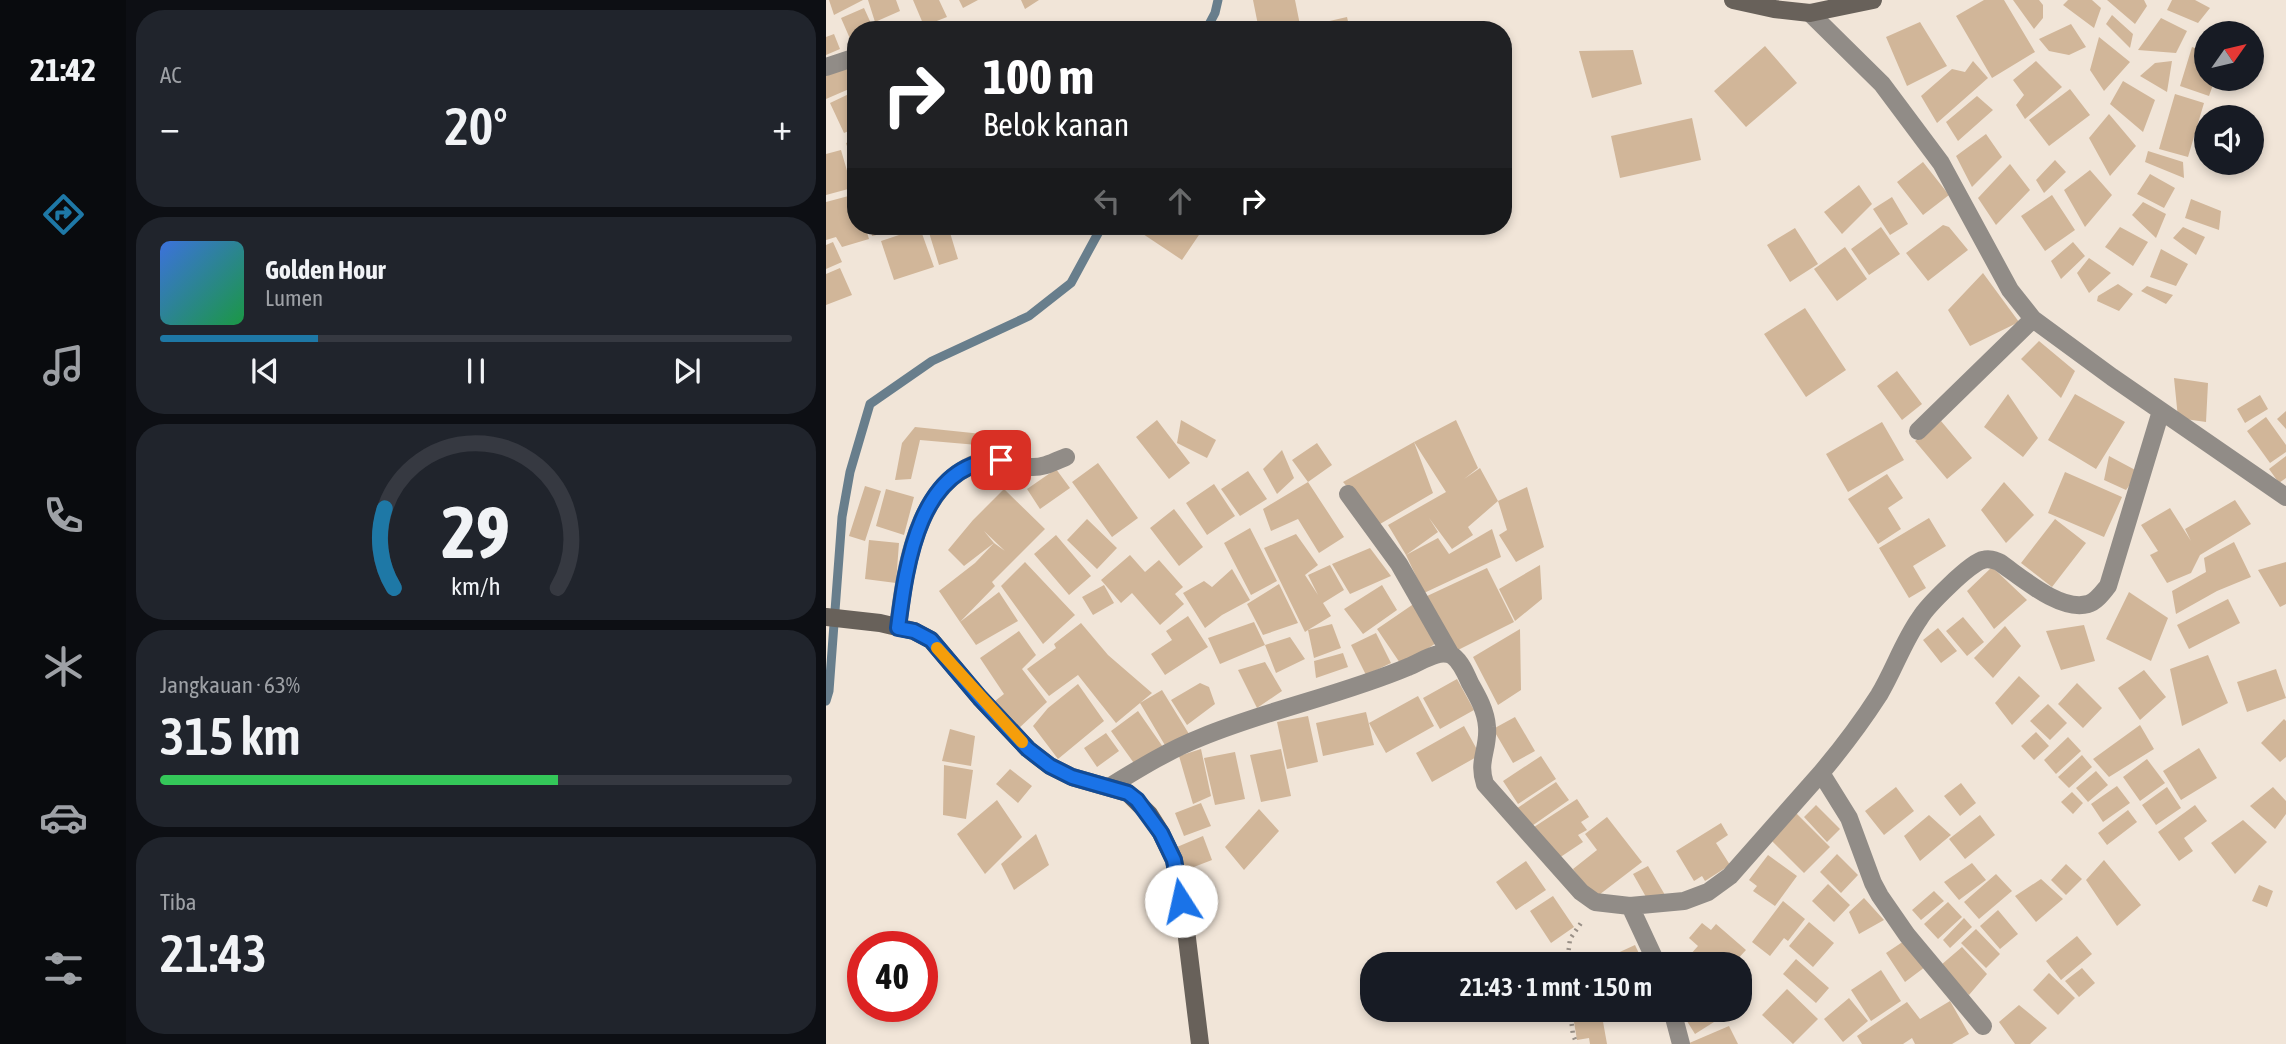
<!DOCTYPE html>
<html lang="id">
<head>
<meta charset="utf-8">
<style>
	:root { --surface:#171b24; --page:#20242c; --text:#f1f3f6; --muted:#9ea1a6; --line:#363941; --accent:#1e78a6 }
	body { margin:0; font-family:"Asap Condensed",sans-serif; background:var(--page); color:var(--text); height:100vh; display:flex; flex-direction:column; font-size:26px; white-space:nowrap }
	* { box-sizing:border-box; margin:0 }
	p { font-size:23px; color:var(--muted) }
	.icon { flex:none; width:38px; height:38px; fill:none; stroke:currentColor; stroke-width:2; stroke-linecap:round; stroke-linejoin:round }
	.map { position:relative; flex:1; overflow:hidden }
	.sheet { display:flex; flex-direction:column; gap:10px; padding:10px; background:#0d0f14; width:700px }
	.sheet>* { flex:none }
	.guide { position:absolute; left:21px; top:21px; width:665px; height:214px; border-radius:28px; box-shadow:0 4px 10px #0003; background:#202124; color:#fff; overflow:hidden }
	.needle { width:46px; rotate:56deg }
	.controls { position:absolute; left:1368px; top:21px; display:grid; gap:14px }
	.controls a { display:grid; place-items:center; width:70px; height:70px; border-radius:50%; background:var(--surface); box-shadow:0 4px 10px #0003; font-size:35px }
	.speed { position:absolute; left:21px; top:931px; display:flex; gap:14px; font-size:35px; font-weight:700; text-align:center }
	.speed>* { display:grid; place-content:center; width:91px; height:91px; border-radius:50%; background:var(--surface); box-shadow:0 4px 10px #0003; line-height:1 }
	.speed .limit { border:10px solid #d22; background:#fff; color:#111 }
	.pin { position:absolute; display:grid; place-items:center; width:60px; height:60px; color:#fff; margin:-30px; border-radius:14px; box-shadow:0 4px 10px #0006 }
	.me { position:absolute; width:77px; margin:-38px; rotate:350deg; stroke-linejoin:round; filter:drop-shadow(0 0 5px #0008) }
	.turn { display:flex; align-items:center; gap:24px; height:147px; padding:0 21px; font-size:32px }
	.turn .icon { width:91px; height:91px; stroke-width:2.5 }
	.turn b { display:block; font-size:49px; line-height:60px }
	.lanes { display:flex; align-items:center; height:66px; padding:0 21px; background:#0003; justify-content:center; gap:35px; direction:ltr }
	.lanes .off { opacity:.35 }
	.big { font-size:52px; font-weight:600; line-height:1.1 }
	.sheet .card { flex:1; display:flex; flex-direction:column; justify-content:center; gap:10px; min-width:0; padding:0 24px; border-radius:28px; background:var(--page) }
	.sheet .dial { align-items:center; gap:0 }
	.dial svg { height:182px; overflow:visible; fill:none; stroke:var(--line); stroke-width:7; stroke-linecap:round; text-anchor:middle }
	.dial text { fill:var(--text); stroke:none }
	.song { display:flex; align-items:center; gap:21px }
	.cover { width:84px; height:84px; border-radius:10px; background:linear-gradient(135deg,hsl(220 70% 55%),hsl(140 70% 35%)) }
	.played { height:7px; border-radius:4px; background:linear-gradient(90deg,var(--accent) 25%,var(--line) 25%) }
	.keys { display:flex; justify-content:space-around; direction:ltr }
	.heat { display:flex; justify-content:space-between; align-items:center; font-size:38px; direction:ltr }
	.charge { height:10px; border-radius:5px; background:linear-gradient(90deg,#34c759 63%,var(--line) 0) }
	.trip { position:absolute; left:534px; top:952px; width:392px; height:70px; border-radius:28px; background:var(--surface); box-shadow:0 4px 10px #0003; font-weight:600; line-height:70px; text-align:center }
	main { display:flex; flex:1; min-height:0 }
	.menu { display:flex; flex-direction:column; width:126px; justify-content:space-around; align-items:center; background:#090b0e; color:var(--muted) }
	.menu .icon { width:49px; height:49px }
	.menu .active { color:var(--accent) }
	.menu b { font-size:32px; color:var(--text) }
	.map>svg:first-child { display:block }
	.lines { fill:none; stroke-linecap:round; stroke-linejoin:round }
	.stream { stroke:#687e8c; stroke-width:9 }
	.building { fill:#d1b699 }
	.path { stroke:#999087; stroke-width:4.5; stroke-dasharray:2 5; stroke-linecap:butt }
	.street { stroke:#918c87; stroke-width:18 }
	.secondary { stroke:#68615a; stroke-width:18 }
	.route-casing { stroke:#114b97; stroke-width:18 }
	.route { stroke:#1a73e8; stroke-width:12 }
	.slow { stroke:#f59e0b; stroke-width:12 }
</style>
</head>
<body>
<main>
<nav class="menu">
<b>21:42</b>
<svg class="icon active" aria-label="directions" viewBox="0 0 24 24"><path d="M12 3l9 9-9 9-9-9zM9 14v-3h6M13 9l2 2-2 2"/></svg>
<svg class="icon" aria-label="music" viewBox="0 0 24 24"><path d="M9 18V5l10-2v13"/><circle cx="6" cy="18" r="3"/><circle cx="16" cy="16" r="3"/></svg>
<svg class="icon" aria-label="phone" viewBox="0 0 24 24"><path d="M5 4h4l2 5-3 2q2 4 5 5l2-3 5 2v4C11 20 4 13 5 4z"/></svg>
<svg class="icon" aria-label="climate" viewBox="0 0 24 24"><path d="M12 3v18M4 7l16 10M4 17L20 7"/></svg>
<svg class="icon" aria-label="car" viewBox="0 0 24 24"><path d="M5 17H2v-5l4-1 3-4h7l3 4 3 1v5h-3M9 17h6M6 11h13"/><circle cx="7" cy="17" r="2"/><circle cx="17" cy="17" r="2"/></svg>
<svg class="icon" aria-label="filters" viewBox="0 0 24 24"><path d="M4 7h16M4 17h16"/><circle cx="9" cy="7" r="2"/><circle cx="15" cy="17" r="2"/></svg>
</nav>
<section class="sheet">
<div class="card"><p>AC</p>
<div class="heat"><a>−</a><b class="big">20°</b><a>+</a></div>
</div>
<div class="card">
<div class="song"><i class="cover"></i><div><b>Golden Hour</b><p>Lumen</p></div></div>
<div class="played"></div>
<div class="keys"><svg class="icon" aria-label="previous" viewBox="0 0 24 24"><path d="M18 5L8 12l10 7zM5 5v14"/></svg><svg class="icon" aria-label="pause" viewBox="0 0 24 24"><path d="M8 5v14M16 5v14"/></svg><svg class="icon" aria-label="next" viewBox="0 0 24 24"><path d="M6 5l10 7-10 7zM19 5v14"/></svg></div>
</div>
<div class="card dial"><svg viewBox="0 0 100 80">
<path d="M14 69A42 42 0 1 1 86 69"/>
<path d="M14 69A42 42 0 0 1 10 34" stroke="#1e78a6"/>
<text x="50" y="56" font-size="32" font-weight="700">29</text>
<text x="50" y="72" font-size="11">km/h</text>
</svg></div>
<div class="card"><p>Jangkauan · 63%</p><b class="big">315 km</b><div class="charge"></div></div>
<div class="card"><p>Tiba</p><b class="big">21:43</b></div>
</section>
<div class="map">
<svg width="1460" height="1044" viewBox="0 0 1460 1044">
	<rect width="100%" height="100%" fill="#f1e5d8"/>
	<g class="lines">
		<path class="stream" d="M380 30 389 13 392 0
			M0 701 3 691 16 517 24 472 44 404 106 361 203 316 245 283 276 226"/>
	</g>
	<path class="building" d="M3 0H37L8 15Z
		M42 0H70L74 11 49 22Z
		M87 0H113L121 17 98 26Z
		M133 0H152L137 8Z
		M195 0H213L199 9Z
		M427 0H469L475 30H433Z
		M1158 0H1178L1209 52 1166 78 1130 16Z
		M1187 0H1213L1217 5V18L1208 29Z
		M1242 0H1266L1275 8 1268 28 1237 5Z
		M1281 0H1318L1321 6 1309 24Z
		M1346 0H1369L1384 8 1372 23 1341 10Z
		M38 8 48 30H30V39L25 41 15 18Z
		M1286 15 1307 34 1304 48 1280 24Z
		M521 17 524 30H487L486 25Z
		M1335 18 1361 31 1350 53 1312 50Z
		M1094 22 1121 66 1081 86 1060 37Z
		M1245 24 1260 47 1243 55 1223 51 1213 39Z
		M8 34 14 49 0 55V37Z
		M1273 37 1304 62 1278 91 1264 70Z
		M939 46 971 83 920 127 888 91Z
		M1366 47 1381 52V79H1389L1383 96 1354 86Z
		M807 50 816 84 766 98 753 51Z
		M30 61V86L0 99V73Z
		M1147 61 1162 78 1111 123 1095 96 1126 69 1139 72Z
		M1210 61 1236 87 1199 119 1190 105 1198 95 1187 80Z
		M1346 61 1341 92 1314 76 1329 63Z
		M1297 81 1329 100 1317 132 1284 104Z
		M1244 89 1264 115 1223 146 1203 120Z
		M25 93 30 105V128L18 133 4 103Z
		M1349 94 1378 103 1362 157 1333 149Z
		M1151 96 1167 110 1132 141 1120 122Z
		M1283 114 1310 146 1284 176 1263 138Z
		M866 118 875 160 794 178 785 136Z
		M1160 134 1176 157 1146 187 1130 156Z
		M30 139V171H29L20 143Z
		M15 150 26 188 0 195V154Z
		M1322 151 1357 162 1358 178 1319 162Z
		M1229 160 1240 172 1218 193 1210 180Z
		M1097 162 1123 195 1097 215 1071 182Z
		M1184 164 1204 190 1170 225 1152 198Z
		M1264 170 1286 195 1259 227 1238 190Z
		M1324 174 1349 188 1338 208 1311 194Z
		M1033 185 1046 204 1016 234 998 212Z
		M30 194V226H39L43 239 16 247 10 237 0 240V202Z
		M1226 195 1249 230 1219 251 1195 216Z
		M1066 197 1082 224 1064 235 1047 209Z
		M1365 199 1395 211 1393 230 1359 218Z
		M1317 202 1340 214 1330 238 1306 215Z
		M1117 225 1123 227 1142 250 1102 281 1080 253Z
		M44 226H85V227L46 236Z
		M101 226H122L132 259 113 265Z
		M134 226H167V227L135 233Z
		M305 226H379L356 260Z
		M1055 227 1074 254 1043 275 1025 249Z
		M1294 227 1322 242 1307 266 1279 247Z
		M1357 227 1379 237 1370 255 1347 238Z
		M94 228 108 267 68 280 55 241Z
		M969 228 992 264 964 282 941 245Z
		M7 242 16 262 0 269V245Z
		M1247 242 1259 256 1235 279 1225 261Z
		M1019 247 1041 279 1011 301 988 269Z
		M1335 249 1362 264 1350 286 1324 277Z
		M1263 258 1285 273 1263 293 1251 273Z
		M14 268 26 295 0 305V274Z
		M1157 273 1193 322 1144 346 1122 310Z
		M1292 284 1307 294 1293 311 1271 301 1272 296Z
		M1321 286 1347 295 1340 304 1315 291Z
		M979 308 1020 370 980 397 938 334Z
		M1213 341 1249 371 1235 398 1195 359Z
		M1071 371 1096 404 1076 420 1051 386Z
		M1348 378 1382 383 1380 422 1352 418Z
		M1182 394 1212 438 1197 457 1158 427Z
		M1249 394 1299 422 1270 469 1222 440Z
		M1434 395 1442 409 1419 423 1411 409Z
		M1460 411V429L1451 419Z
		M1440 417 1460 445V452L1444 463 1421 431Z
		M331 420 364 463 343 479 310 437Z
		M355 420 390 440 381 458 351 443Z
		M630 420 652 468 638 479 654 468 672 501 642 527 647 535 626 549 603 518 612 532 580 555 562 525 620 492 588 442 607 493 554 524 517 482 588 442Z
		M1115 421 1146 458 1121 479 1089 441Z
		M1056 422 1078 460 1022 492 1000 454Z
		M89 427 185 437 186 448 94 440 85 479 69 480 76 443Z
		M491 443 506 465 482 482 466 460Z
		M456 450 468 478 451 494 437 469Z
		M1283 456 1313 472 1300 490 1278 480Z
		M1460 456V478L1453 483 1443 469Z
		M272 463 312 518 286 537 246 482Z
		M230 469 244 488 214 509 201 489Z
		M422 471 441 499 414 516 395 489Z
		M1239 472 1296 497 1278 537 1222 513Z
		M1061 474 1077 498 1062 508 1075 529 1052 544 1022 499Z
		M482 482 518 537 493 553 472 519 445 531 437 509Z
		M1178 482 1208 515 1180 543 1155 510Z
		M388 484 409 516 381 535 360 503Z
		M39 486 55 491 39 541 23 536Z
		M701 487 718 547 690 562 673 535 681 530 672 501Z
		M60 489 88 497 78 535 50 526Z
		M178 489 219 529 166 582 169 586 134 622 113 591 149 563 168 543 179 551 158 531 168 543 138 566 122 550 147 520Z
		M1409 500 1425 524 1374 555 1365 573 1341 583 1324 555 1332 551 1315 525 1344 508 1365 541 1359 529Z
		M348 509 377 547 353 566 324 528Z
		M1103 518 1120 546 1087 566 1100 588 1083 598 1053 548Z
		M261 519 291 548 271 569 241 540Z
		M1229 519 1260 543 1226 587 1195 563Z
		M424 528 451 581 425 595 398 543Z
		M666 529 675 557 598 593 580 555 612 538 623 554Z
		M470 534 492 565 479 575 492 595 482 575 504 565 518 590 497 603 505 616 482 630 506 624 515 648 488 658 482 630 479 632 438 548Z
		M230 535 265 576 243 595 208 554Z
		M43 540 73 543 70 583 39 579Z
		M1408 542 1425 577 1391 591 1350 614 1346 591 1380 572 1378 558Z
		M544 548 565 576 524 594 506 564Z
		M304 555 319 572 333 560 357 587 349 594 358 604 334 625 306 593 295 603 275 580Z
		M199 562 249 615 217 644 175 586Z
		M1460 562V604L1454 607 1432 570Z
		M714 565 716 599 689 621 673 589Z
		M1166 567 1201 600 1168 629 1141 591Z
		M661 568 688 622 628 652 599 597Z
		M406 569 424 600 396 615 379 628 357 593 378 581 386 587Z
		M453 584 472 623 437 635 421 604Z
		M278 585 288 603 267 615 256 597Z
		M556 585 571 610 537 634 518 609Z
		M173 592 192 621 150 645 134 622Z
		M1303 592 1342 618 1325 661 1280 639Z
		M1402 599 1414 623 1363 649 1351 625Z
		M589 603 613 641 576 666 551 629Z
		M362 616 382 647 339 675 325 654 346 640 340 631Z
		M1137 617 1158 642 1141 656 1120 631Z
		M428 622 439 645 394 664 382 638Z
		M255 623 282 655 326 693 290 723 252 675 223 696 201 669 230 648 228 644Z
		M1258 625 1269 661 1235 670 1220 631Z
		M1179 626 1195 646 1167 678 1148 658Z
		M1112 628 1131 651 1115 663 1097 640Z
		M694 629 695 690 672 705 647 657Z
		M193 631 210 655 196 669 221 702 192 729 169 701 178 694 154 658Z
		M550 633 565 663 540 675 525 645Z
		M464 637 479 659 450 673 439 645Z
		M517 653 522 667 490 678 488 661Z
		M1382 655 1402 703 1356 726 1344 669Z
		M439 662 456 691 431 708 412 670Z
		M1450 669 1460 698 1421 712 1411 682Z
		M1318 670 1340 697 1314 720 1292 688Z
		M1193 676 1214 696 1186 725 1169 703Z
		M631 679 648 710 614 729 597 698Z
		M374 683 383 687 389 704 361 725 345 700Z
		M1251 683 1276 708 1257 728 1232 704Z
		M252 684 278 721 232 759 207 726 222 708Z
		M336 690 363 734 340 747 314 703Z
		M592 696 608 726 560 753 543 723Z
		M1222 704 1241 723 1224 740 1204 721Z
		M312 711 337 747 310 766 285 731Z
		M540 712 548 745 497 756 490 723Z
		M482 716 492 762 461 769 451 722Z
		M689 717 709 751 687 763 667 729Z
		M1458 719 1460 721V757L1454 762 1435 743Z
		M1314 725 1328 749 1283 777 1267 759Z
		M638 726 654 755 606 782 590 753Z
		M124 729 149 736 145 766 116 761Z
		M1210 732 1223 746 1208 760 1195 746Z
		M280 733 293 751 271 767 258 748Z
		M1242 737 1255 751 1230 774 1218 760Z
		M1373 748 1391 778 1355 800 1337 771Z
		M375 749 385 796 367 804 353 756Z
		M455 749 465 796 435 802 424 755Z
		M409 752 419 799 389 805 378 758Z
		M1256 755 1266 767 1243 788 1232 777Z
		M715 756 730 779 692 804 677 781Z
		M1321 759 1339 783 1314 801 1297 777Z
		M118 765 147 770 140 819 117 815Z
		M184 769 206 786 192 803 170 784Z
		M1270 771 1282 785 1262 802 1250 788Z
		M730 782 743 800 703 828 690 809Z
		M1135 783 1150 803 1134 816 1118 796Z
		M1291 786 1304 803 1277 822 1265 804Z
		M1070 787 1088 811 1058 835 1039 811Z
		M1341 787 1355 808 1330 825 1316 805Z
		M1447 787 1460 801V814L1449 829 1424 806Z
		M1246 792 1257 803 1247 814 1235 802Z
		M751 799 763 817 755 822 761 830 752 835 757 842 730 860 708 827Z
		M171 800 196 837 159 874 131 834Z
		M375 803 385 826 358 836 349 813Z
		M990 805 1014 829 1001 842 978 817Z
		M1369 805 1381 821 1358 838 1367 851 1353 861 1332 832Z
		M433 809 453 831 418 870 399 847Z
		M1302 810 1311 822 1281 845 1272 833Z
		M969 812 1004 847 978 873 943 838Z
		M1103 815 1125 835 1094 861 1078 836Z
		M1154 815 1169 835 1139 859 1123 839Z
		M781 817 816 862 769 898 747 869 771 850 759 834Z
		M1417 820 1441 842 1409 874 1385 843Z
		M895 823 902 835 890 843 904 865 879 881 876 876 868 881 850 851Z
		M210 834 223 865 188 890 175 864Z
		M377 836 386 860 360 870 351 847Z
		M1011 854 1032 875 1015 893 994 872Z
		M942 855 971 876 949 906 927 891 931 886 923 880Z
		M1278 860 1315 905 1291 926 1260 880Z
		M700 861 720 890 690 910 670 882Z
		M1146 863 1160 880 1133 900 1118 882Z
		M1240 864 1256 879 1240 895 1225 880Z
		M822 866 839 895 824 904 807 874Z
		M1170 874 1186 891 1153 919 1138 902Z
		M1215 879 1237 899 1210 922 1189 896Z
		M1002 884 1024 905 1008 922 986 901Z
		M1433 885 1447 891 1441 907 1426 901Z
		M1108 891 1118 901 1095 920 1086 910Z
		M727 896 748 927 725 943 704 911Z
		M1038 898 1058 920 1033 934 1023 912Z
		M957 901 979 919 962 941 958 938 944 956 926 942Z
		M1122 902 1136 917 1112 939 1098 924Z
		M1172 910 1192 934 1174 949 1154 926Z
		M1138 918 1146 927 1124 948 1117 940Z
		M983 922 1008 943 987 967 963 946Z
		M876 923 885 930 890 924 920 950 907 964H872L863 956 872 946 863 938Z
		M1150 929 1174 954 1160 968 1135 943Z
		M1251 936 1266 954 1235 980 1220 961Z
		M1078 941 1099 967 1079 982 1060 953Z
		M809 945 817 962 825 958 828 964H776L774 961Z
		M1136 947 1161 974 1143 995 1115 965Z
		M970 959 1003 988 990 1003 957 974Z
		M1256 968 1269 983 1253 997 1239 981Z
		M1055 970 1075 1001 1045 1021 1025 990Z
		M1223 973 1249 998 1232 1015 1207 990Z
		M961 989 992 1019 967 1044 936 1015Z
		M1023 998 1042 1021 1017 1042 998 1019Z
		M1124 1001 1143 1034 1126 1044H1089L1086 1038 1077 1044H1036L1031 1036 1081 1002 1094 1019Z
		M1193 1005 1221 1028 1204 1044H1189L1173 1022Z
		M854 1010H880L888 1022 869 1034Z
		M776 1016 781 1044H764L763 1038 751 1040 748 1022Z
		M903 1026 912 1044H861Z"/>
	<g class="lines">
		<path class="path" d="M741 964 744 939 757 920
			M744 1010 747 1035 751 1044"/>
		<path class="street" d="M984 13 1056 84 1115 163 1184 290 1207 319 1286 377 1460 497
			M0 67 30 57
			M1092 431 1207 319
			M522 494 573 564 625 655
			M72 627C79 570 90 480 157 461 172 457 188 466 204 467 217 468 228 462 240 457
			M283 787C314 768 343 750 376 737 444 709 516 695 582 667 595 662 613 648 627 656 635 662 640 674 644 683 652 697 660 711 661 727 663 749 651 761 659 784L755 892 769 902 804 906 858 901 882 892 904 876 995 773
			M804 906 831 964
			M846 1010 855 1044
			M1157 1026 1081 935 1054 896 1047 883 1023 818 995 773C1016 748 1035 723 1053 695 1068 670 1077 642 1094 618 1101 606 1145 562 1157 560 1163 558 1168 560 1173 562 1195 577 1234 612 1262 604 1270 602 1277 592 1282 586L1335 411"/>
		<path class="secondary" d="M907 0 948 9 984 13 1047 0
			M0 617 54 623 88 631 105 640 154 698 202 749 224 766 246 777 302 793 323 814 335 833 348 860 359 922 374 1044"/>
	</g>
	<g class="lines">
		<defs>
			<path id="route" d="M175 460C93 461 80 565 72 628L88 631 105 640 154 698 202 749 224 766 246 777 302 793 311 800 335 833 348 860 355 901"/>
		</defs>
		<use href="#route" class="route-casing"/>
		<use href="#route" class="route"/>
		<path class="slow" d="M111 648 196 742"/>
	</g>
</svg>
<div class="controls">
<a><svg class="needle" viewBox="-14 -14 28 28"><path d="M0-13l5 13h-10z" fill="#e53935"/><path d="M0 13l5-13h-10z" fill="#9ea1a6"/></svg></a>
<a><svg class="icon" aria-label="sound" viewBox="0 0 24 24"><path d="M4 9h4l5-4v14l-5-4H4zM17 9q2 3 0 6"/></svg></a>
</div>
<div class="speed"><div class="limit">40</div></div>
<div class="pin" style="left:175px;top:460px;background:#d93025"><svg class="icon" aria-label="arrive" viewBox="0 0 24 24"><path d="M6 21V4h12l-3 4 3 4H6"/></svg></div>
<svg class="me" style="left:355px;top:901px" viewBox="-20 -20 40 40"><circle r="19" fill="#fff"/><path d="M0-13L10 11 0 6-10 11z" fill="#1a73e8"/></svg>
<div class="trip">21:43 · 1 mnt · 150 m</div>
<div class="guide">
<div class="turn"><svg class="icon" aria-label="right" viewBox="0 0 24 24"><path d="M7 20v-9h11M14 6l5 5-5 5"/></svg><div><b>100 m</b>Belok kanan</div></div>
<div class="lanes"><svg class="icon off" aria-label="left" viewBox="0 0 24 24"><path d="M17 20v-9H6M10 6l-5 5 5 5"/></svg><svg class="icon off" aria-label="ahead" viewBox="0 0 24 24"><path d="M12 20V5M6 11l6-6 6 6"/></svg><svg class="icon" aria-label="right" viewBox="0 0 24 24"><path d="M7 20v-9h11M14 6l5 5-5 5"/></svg></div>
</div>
</div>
</main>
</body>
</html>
